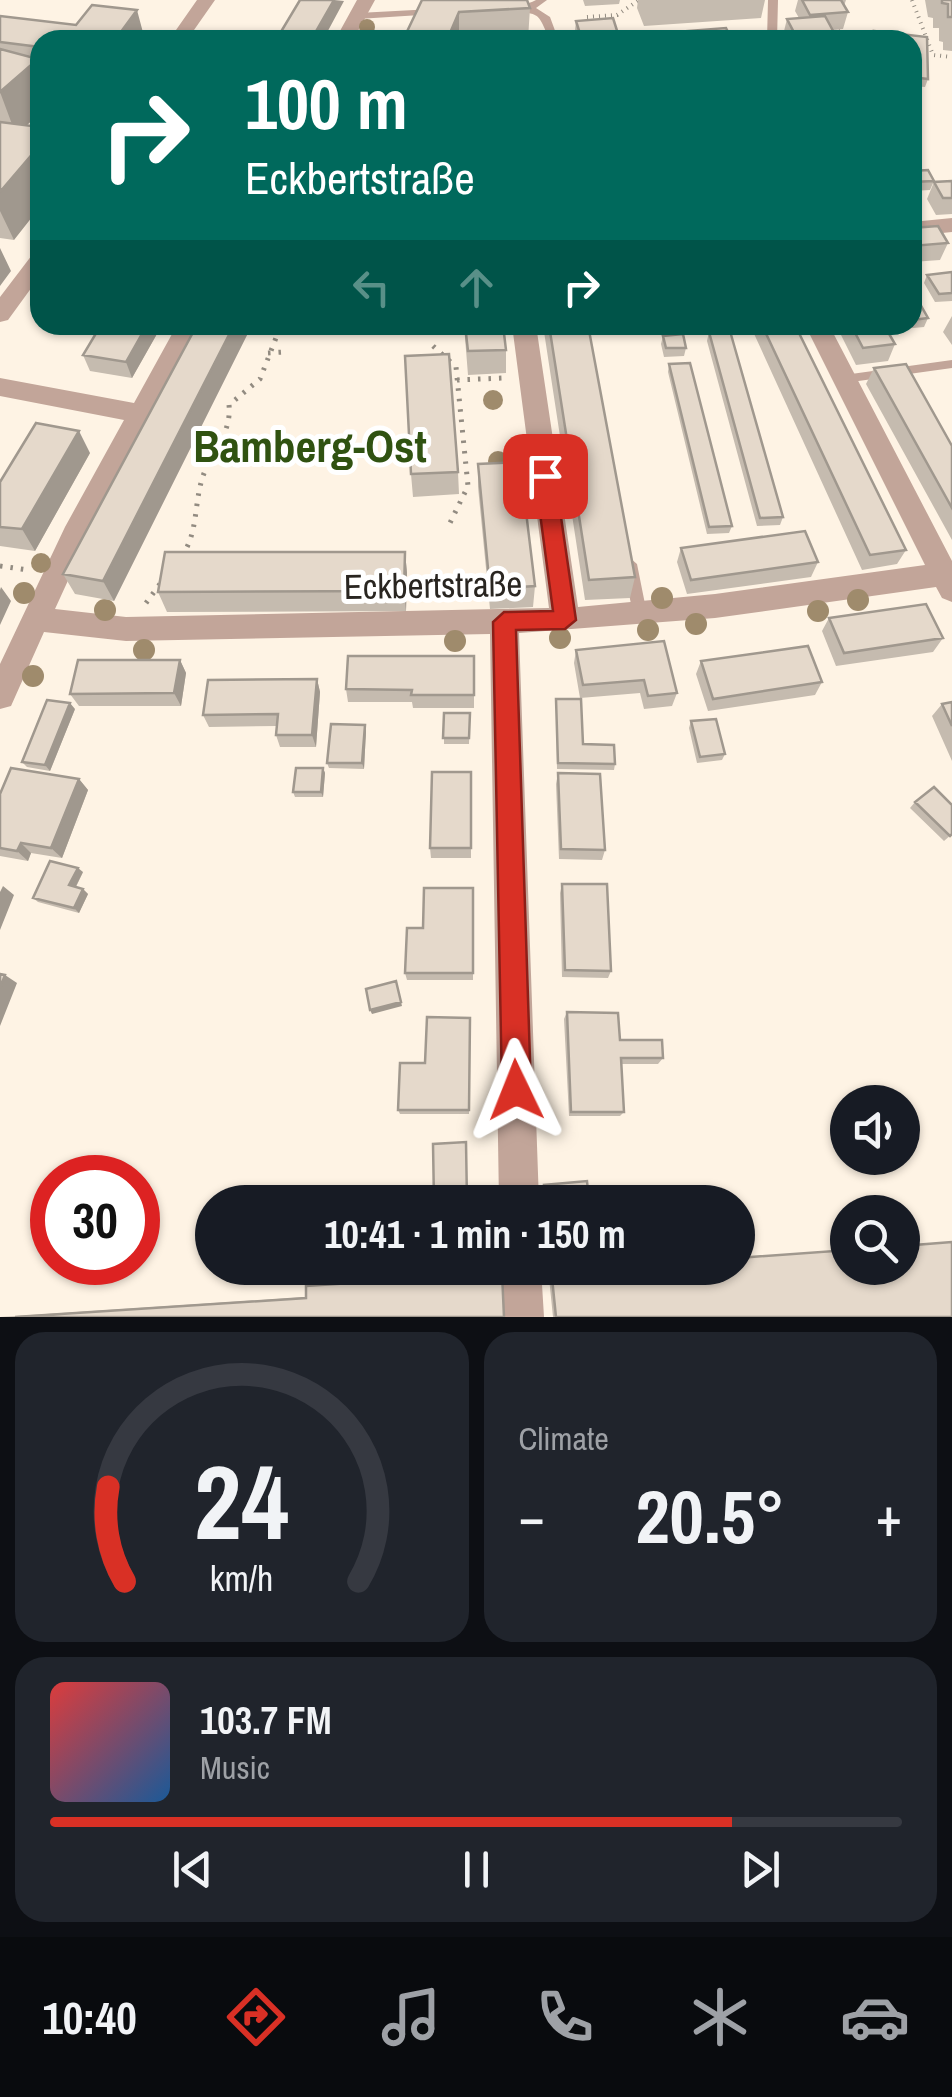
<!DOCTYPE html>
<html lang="en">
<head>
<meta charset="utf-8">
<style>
	:root { --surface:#171b24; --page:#20242c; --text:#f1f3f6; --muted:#9ea1a6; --line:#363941; --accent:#d93025 }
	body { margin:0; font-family:"Archivo Narrow",sans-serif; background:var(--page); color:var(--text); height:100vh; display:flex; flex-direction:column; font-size:38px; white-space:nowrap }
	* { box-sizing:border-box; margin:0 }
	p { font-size:32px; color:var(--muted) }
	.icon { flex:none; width:55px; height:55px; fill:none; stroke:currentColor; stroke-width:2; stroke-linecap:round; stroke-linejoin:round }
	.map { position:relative; height:1317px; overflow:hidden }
	.panel { display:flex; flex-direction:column; gap:15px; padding:15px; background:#0d0f14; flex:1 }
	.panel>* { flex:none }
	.banner { position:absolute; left:30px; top:30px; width:892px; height:305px; border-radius:30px; box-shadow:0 2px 8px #0004; background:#00695c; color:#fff; overflow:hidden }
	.buttons { position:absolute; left:830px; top:1085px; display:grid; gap:20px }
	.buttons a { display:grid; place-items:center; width:90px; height:90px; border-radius:50%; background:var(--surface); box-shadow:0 2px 8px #0004; font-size:50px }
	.speed { position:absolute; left:30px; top:1155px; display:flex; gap:20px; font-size:50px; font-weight:700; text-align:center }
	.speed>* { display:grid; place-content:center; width:130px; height:130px; border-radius:50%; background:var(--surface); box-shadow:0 2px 8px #0004; line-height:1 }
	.speed .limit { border:15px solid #d22; background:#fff; color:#111 }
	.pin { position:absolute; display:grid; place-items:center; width:85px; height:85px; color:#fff; margin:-42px; border-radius:20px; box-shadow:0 5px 15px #0006 }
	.me { position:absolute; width:110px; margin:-55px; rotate:358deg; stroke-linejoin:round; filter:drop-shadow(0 0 8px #0008) }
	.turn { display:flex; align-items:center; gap:35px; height:210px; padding:0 50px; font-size:45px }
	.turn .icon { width:130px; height:130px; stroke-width:2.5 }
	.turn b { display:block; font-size:70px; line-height:85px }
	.lanes { display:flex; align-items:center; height:95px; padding:0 50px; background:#0003; justify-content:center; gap:50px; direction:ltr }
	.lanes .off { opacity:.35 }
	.big { font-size:75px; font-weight:700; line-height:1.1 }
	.panel .widget { flex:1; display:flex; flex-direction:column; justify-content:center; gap:15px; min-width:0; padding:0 35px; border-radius:30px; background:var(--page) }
	.panel .dial { align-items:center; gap:0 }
	.dial svg { height:260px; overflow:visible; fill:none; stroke:var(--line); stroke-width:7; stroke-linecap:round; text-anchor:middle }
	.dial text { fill:var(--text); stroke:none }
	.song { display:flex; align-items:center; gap:30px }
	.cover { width:120px; height:120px; border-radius:15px; background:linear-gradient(135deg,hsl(0 70% 55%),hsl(210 70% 35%)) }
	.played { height:10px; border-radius:5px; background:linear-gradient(90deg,var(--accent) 80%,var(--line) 80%) }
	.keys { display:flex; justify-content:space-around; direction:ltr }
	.heat { display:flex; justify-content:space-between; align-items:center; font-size:55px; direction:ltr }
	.panel .tiles { flex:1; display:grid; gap:15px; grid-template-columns:1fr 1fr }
	.widget:last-child { grid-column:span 2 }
	.trip { position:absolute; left:195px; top:1185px; width:560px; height:100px; border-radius:50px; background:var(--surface); box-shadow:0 2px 8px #0004; font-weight:700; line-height:100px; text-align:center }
	.tab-bar { display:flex; height:160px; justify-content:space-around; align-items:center; background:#090b0e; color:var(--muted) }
	.tab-bar .icon { width:70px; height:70px }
	.tab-bar .selected { color:var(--accent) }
	.tab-bar b { font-size:45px; color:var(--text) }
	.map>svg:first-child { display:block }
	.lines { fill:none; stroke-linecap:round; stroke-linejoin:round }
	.path-far1 { stroke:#928b81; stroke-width:4; stroke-dasharray:1 5; stroke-linecap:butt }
	.path { stroke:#928b81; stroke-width:5; stroke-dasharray:2.5 8; stroke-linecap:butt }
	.service { fill:#c2a599; fill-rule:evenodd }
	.minor { fill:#c2a599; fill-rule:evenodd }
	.tree { fill:#9f8b6c }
	.wall { fill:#c5bbaf }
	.shaded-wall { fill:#a0988e }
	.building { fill:#e5d9cb; stroke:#a0988e; stroke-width:2.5 }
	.route { fill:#d93025; stroke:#8d1f18; stroke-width:2.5 }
	.labels { text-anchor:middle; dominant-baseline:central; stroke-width:10; stroke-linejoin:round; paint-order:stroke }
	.street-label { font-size:35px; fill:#292520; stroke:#fff }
	.district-label { font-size:45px; font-weight:bold; fill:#305211; stroke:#fff }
</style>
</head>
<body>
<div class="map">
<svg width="952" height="1317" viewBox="0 0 952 1317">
	<rect width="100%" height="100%" fill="#fef3e4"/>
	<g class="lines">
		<path class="path-far1" d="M912 0 933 55 952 57
			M587 17 617 15 639 0
			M827 32 844 31
			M727 37 751 36
			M671 40 692 39"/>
		<path class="path" d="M433 346 456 367 468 486 449 525
			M268 353 283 352
			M457 380 504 378
			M182 556C198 532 194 506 202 479 210 453 232 434 229 405L260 379 281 325
			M0 566 28 570
			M146 603 160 584"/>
		<path class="service" d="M536 0H547L536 8 550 17 557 36 592 34 597 37 592 40H549C537 4 534 18 506 9 515 3 526 6 536 0Z
			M768 0H778L777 40H767Z
			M433 9 438 12 436 14 358 19 353 16 358 13Z
			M952 360V368L844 383 838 379 844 375Z
			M630 558 637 564 647 614 645 618H635L633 614 623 564Z"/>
		<path class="minor" d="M197 0H215L187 40H169Z
			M357 0H375L353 40H335Z
			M952 218V232L912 236V222Z
			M40 253V276L8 320 0 322V297L32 255Z
			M177 325H201L92 528 55 609 126 617 549 608 512 325H536L578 607 715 594 925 565 805 325H829L952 561V602L942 598 936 587 715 618 519 633 539 1202H499L490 634 126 641 44 632 11 706 0 709V664L65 527 124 420 0 396V378L134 403Z
			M501 1268H541L544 1317H502Z"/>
	</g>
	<g class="tree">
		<circle cx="367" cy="27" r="8"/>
		<circle cx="493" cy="400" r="10"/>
		<circle cx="498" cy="461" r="10"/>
		<circle cx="41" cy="563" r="10"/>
		<circle cx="24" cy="593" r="11"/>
		<circle cx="662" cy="598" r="11"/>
		<circle cx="858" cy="600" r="11"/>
		<circle cx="105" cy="610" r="11"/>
		<circle cx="818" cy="611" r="11"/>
		<circle cx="696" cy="624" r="11"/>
		<circle cx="648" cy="630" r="11"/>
		<circle cx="560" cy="638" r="11"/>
		<circle cx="455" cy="641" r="11"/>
		<circle cx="144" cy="650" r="11"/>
		<circle cx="33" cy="676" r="11"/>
	</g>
	<path class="wall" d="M422 0 530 8 528 39 403 40Z
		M583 0H620L619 4 585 6Z
		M638 0H765L761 18 644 26 637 8Z
		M798 0H846L844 6 848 12 843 29 833 30 838 40H786L783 35 787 19 799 18 795 11Z
		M925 0H952V51L943 50V42L939 41V28H933V18L928 17Z
		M137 10 40 40V113L27 125 14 240 0 238V16L76 25Z
		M576 21 620 40H574Z
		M874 31 927 37 928 79 925 87 912 86V40H871Z
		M912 171 934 181 930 190 912 191Z
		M952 181V214L936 215 927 199 934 182Z
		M912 228 948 243 940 260 912 262Z
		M952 272V301L935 302 924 283 927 275Z
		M912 297 928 318 924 327 892 330 889 325H912Z
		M952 316V345L943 332Z
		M162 325 132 378 90 371 83 355Z
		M197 325H252L114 601 75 594 63 574Z
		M464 325H503L506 350V373L468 375Z
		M543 325H588L635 577 630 598 585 600Z
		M750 325H795L906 550 897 564 862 570Z
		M836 325H884L895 344 888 361 856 365Z
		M709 332 783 517 780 525 757 526 707 341Z
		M663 336 686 348 684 356 664 357 661 344Z
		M669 364 732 526 729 533 707 534 668 372Z
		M874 368 952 446V540L866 384Z
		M90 453 35 551 0 546V482Z
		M478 464 535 586 533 607 490 609 478 487Z
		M458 472 459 494 413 497 411 474Z
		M681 548 818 562 811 577 687 594 677 562Z
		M405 552 407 573 406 611 167 612 158 592Z
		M829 618 943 638 933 652 836 666 822 631Z
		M576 650 677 693 672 706 644 709 640 693 580 698 574 663Z
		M474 656V708H413L412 702H348L346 689Z
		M180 660 186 673 181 706H79L70 694Z
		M701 661 822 682 815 695 708 711 696 674Z
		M317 679 320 692 316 747H280L276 735 277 726 209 727 203 715Z
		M556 699 583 744 615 764 614 770 557 769Z
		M952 702V761L932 716 942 704Z
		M75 709 50 771 27 767 22 762Z
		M444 713H470L469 744H444Z
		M691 721 725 754 722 760 697 763 689 728Z
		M365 725 366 731 364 769 329 768 327 763Z
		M323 768 325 773 323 797H295L293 792Z
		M471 772V858H431L430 848Z
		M558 773 605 850 602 860 559 859 556 784Z
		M79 779 88 790 62 858 31 853 28 861 0 856V794Z
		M915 802 952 834 944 841 910 808Z
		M83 872 76 887 83 889 88 894 79 913 38 902 33 898Z
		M562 884 611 971 608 978 562 977 560 893Z
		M473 888V980H407L405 973 423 928Z
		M567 1012 620 1040 663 1058 658 1064H621L624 1112 620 1116H569L564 1019Z
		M470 1018 469 1114H400L398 1110 425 1063Z
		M544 1185 589 1202H543L541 1188Z
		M548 1268H596L952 1317H553Z
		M306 1297 504 1317H0Z"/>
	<path class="shaded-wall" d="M334 0 344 1 323 40H311Z
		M137 10 145 40H115Z
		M459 12V40H447Z
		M38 59 40 64V113L16 135 0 92Z
		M40 145V207L14 240 0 211V192Z
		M0 248 11 271 0 286Z
		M147 325H162L132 378 126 362Z
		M234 325H252L114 601 103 581Z
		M79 431 90 453 35 551 22 529Z
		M405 552 407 573 406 611 404 591Z
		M1 587 11 601 0 625V590Z
		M180 660 186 673 181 706 174 693Z
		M317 679 320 692 316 747 312 735Z
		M70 703 75 709 50 771 45 765Z
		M365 725 366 731 364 769 362 763Z
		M323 768 325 773 323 797 321 792Z
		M79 779 88 790 62 858 51 848Z
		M21 843 31 853 28 861 17 851Z
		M78 868 83 872 74 890 69 885Z
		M3 886 14 895 0 930V892Z
		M83 889 88 894 79 913 74 908Z
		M5 975 17 983 0 1026V988Z
		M401 1002 402 1006 372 1014 370 1010Z"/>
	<path class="building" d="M300 0H334L311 40H276Z
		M422 0H527L530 8 459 12 447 40H403Z
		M802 0H841L848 12 810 15Z
		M942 0H952V17H948V4L942 3Z
		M92 5 137 10 115 40H40V47L0 42V16L76 25Z
		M825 16 838 40H798L787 19Z
		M613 18 620 40H582L576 21Z
		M726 28 732 40H691L687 31Z
		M874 31 927 37 928 79 912 77V40H875Z
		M0 49 38 59 0 92Z
		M0 122 40 127V145L0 192Z
		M928 170 934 181 912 182V171Z
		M952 181V198H943L934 182Z
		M938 226 948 243 912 246V228Z
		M952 272V293L939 294 927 275Z
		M912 297H916L928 318 912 320Z
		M101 325H147L126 362 83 355Z
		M197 325H234L103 581 63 574Z
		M465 325H503L506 350 468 351Z
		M549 325H588L635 577 589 580Z
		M762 325H795L906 550 870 555Z
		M851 325H884L895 344 863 348Z
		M730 331 783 517 760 518 709 332Z
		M683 334 686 348H666L663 336Z
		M449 354 458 472 411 474 405 356Z
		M690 363 732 526 709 527 669 364Z
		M906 364 952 446V508L874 368Z
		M36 423 79 431 22 529 0 527V482Z
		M520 462 535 586 490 589 478 464Z
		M805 531 818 562 691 580 681 548Z
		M165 552H405L404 591 158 592Z
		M926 604 943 638 844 653 829 618Z
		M664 641 677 693 648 696 644 680 583 685 576 650Z
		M808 646 822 682 713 699 701 661Z
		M348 656H474V695H411L412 690 346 689Z
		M78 660H180L174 693 70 694Z
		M317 679 312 735H276L278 714 203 715 208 680Z
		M556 699H581L583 744 614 745 615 764 558 763Z
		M47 700 70 703 45 765 22 762Z
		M952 702V726L942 704Z
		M444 713H470L469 738H443Z
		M716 719 725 754 700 757 691 721Z
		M331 724 365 725 362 763H327Z
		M11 768 79 779 51 848 21 843 17 851 0 848V794Z
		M296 768H323L321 792H293Z
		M432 772H471V848H430Z
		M558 773 600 774 605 850 561 849Z
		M934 787 952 805V834L950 836 915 802Z
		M50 861 78 868 69 885 83 889 74 908 33 898Z
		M562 884H607L611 971 565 970Z
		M424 888H473V973H405L407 928H423Z
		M0 974 5 975 0 988Z
		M396 981 401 1002 370 1010 366 989Z
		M567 1012 618 1013 620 1040H662L663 1058H621L624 1112H571Z
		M427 1017 470 1018 469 1110H398L400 1063H425Z
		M466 1142 467 1202H434L433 1144Z
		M587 1181 589 1202H546L544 1185Z
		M952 1242V1317H556L551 1268H738V1258L848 1250V1268H902V1246Z
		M445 1268H460V1275L445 1277Z
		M502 1273 504 1317H15L306 1298V1286Z"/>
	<path class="route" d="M545 468 555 476 576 620 565 629 516 630 531 1090 527 1100 516 1104 506 1100 502 1090 493 622 504 612 553 611 535 476Z"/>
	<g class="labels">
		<g class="street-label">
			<text transform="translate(433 585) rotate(-1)">Eckbertstraße</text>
		</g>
		<g class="district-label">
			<text x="310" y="445">Bamberg-Ost</text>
		</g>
	</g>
</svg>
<div class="buttons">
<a><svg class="icon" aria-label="sound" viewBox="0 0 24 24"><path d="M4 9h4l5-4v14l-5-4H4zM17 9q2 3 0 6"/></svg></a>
<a><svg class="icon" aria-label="search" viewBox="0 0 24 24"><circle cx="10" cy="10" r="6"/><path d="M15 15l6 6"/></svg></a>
</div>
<div class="speed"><div class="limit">30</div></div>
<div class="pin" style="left:545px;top:476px;background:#d93025"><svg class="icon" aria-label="arrive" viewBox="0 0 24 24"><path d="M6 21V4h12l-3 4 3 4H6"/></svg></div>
<svg class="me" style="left:516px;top:1090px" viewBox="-20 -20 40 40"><path d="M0-17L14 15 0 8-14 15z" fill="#d93025" stroke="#fff" stroke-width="4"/></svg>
<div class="trip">10:41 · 1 min · 150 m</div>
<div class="banner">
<div class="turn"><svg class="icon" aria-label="right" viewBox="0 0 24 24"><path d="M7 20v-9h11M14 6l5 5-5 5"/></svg><div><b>100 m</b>Eckbertstraße</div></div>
<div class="lanes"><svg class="icon off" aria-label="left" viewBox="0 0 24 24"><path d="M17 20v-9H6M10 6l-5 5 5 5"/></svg><svg class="icon off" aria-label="ahead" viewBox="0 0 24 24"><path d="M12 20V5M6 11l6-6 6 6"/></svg><svg class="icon" aria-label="right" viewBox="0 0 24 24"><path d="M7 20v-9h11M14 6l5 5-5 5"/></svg></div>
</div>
</div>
<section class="panel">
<div class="tiles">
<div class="widget dial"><svg viewBox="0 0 100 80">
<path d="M14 69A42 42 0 1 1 86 69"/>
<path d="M14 69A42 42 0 0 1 9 40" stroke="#d93025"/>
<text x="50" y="56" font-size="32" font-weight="700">24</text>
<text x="50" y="72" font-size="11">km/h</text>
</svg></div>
<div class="widget"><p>Climate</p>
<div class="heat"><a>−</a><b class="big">20.5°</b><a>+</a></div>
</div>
<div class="widget">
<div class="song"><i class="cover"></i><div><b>103.7 FM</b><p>Music</p></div></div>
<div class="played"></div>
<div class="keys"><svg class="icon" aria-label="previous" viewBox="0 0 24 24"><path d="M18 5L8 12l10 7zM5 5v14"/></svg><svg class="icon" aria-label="pause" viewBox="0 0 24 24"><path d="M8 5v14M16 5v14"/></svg><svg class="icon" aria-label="next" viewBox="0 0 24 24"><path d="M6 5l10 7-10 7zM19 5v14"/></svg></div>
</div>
</div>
</section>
<nav class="tab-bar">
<b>10:40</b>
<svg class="icon selected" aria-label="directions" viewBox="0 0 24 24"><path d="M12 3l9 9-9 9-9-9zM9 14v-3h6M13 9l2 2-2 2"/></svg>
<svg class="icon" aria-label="music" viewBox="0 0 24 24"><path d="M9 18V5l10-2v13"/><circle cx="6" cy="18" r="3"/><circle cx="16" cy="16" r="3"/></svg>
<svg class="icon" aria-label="phone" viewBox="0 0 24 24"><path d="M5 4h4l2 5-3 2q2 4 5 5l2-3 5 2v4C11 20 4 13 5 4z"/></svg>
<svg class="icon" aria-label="climate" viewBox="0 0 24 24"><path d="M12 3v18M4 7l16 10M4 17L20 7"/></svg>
<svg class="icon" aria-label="car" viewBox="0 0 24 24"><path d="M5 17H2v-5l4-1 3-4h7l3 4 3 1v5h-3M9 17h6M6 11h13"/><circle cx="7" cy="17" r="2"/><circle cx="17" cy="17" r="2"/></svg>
</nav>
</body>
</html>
